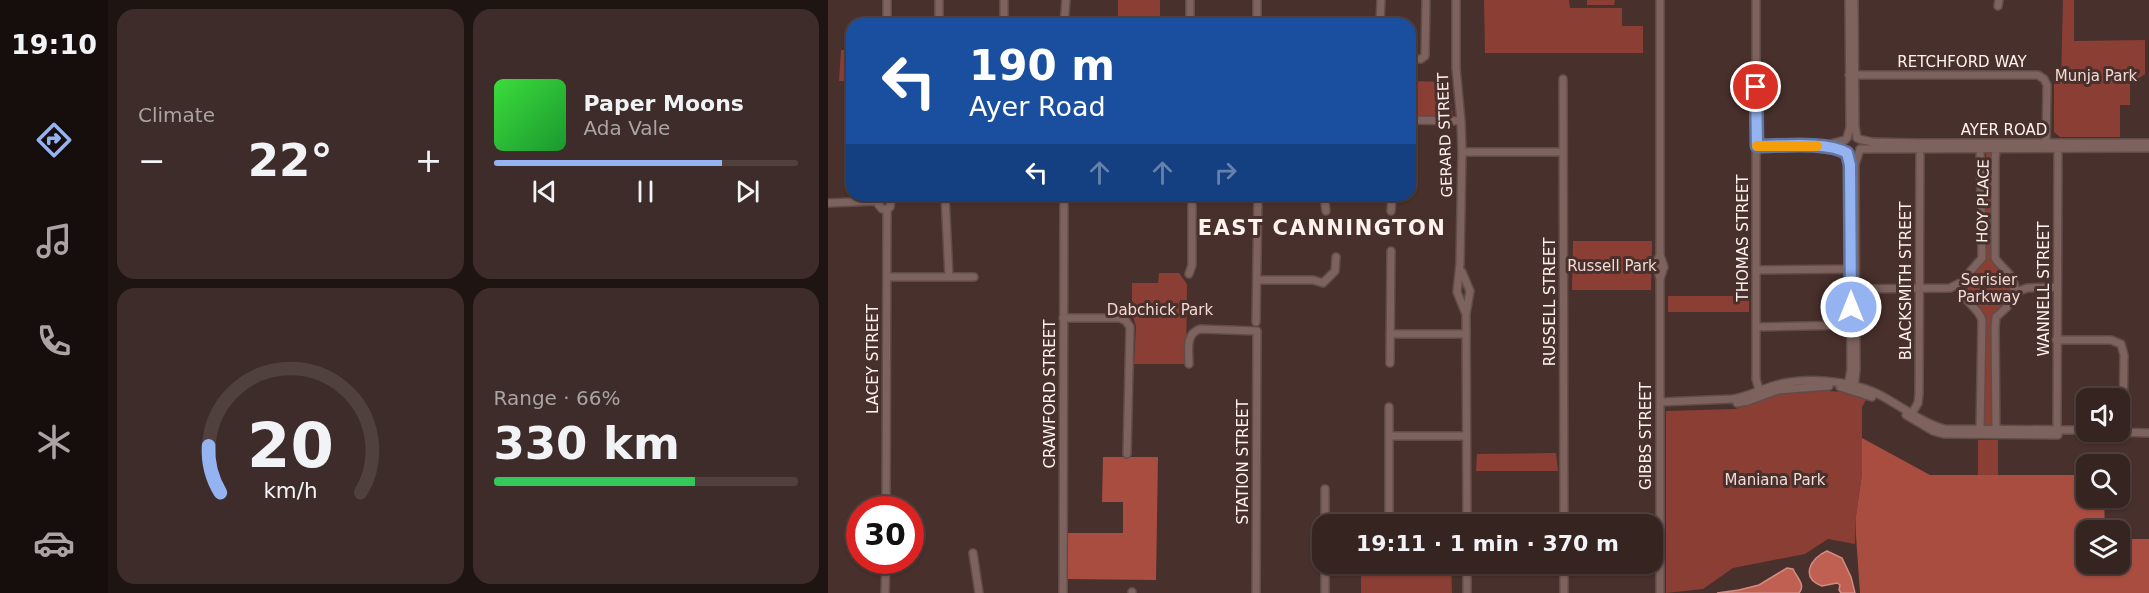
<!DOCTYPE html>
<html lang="en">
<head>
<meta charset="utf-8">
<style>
	:root { --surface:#362421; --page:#3d2c2a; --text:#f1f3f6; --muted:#aaa4a5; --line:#50413f; --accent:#95b2f1 }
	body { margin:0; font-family:"DejaVu Sans",sans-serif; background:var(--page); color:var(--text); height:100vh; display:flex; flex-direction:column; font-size:22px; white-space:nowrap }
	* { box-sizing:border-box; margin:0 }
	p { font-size:20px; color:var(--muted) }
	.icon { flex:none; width:33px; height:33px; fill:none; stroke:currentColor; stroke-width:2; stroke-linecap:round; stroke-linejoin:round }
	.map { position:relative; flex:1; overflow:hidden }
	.panel { display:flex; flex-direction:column; gap:9px; padding:9px; background:#1e1412; width:720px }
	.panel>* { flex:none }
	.guide { position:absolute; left:18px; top:18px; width:570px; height:183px; border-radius:18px; box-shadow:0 2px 4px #0004,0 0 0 2px var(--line); background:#1a4fa0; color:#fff; overflow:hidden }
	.buttons { position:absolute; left:1248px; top:388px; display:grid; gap:12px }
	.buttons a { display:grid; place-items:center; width:54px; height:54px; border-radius:12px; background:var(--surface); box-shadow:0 2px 4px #0004,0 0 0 2px var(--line); font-size:30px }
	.speed { position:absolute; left:18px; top:496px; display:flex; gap:12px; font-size:30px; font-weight:700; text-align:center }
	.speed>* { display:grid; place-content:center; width:78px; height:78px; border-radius:50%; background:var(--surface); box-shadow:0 2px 4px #0004,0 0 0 2px var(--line); line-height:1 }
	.speed .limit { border:9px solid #d22; background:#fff; color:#111 }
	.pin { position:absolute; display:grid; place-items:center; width:51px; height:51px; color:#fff; margin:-26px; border:3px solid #fff; border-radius:50%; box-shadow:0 2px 6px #0007 }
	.me { position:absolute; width:66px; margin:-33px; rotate:0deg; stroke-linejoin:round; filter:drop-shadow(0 0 4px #0008) }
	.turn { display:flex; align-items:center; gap:21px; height:126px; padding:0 24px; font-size:27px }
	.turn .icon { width:78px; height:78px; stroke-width:2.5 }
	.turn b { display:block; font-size:42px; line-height:51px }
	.lanes { display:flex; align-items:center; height:57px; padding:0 24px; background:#0003; justify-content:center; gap:30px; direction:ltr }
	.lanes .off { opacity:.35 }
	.big { font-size:45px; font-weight:700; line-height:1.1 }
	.panel .widget { flex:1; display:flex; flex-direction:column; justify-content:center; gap:9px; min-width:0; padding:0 21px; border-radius:18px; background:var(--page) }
	.panel .dial { align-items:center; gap:0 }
	.dial svg { height:156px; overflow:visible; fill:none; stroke:var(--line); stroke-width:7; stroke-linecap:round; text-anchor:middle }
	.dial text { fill:var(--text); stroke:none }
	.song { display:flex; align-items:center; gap:18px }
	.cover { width:72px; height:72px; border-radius:9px; background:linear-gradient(135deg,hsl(120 70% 55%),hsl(130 70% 35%)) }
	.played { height:6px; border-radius:3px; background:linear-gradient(90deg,var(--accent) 75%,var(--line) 75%) }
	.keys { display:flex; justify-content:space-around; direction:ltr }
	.heat { display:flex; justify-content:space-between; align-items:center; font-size:33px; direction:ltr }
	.charge { height:9px; border-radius:4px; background:linear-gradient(90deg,#34c759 66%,var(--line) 0) }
	.panel .tiles { flex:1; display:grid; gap:9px; grid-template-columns:repeat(2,1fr) }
	.trip { position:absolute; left:484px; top:514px; width:351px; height:60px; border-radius:18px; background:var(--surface); box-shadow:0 2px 4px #0004,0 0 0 2px var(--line); font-weight:700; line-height:60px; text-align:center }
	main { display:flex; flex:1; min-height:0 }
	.menu { display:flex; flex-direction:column; width:108px; justify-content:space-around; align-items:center; background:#160e0d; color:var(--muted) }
	.menu .icon { width:42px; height:42px }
	.menu .selected { color:var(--accent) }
	.menu b { font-size:27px; color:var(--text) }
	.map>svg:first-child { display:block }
	.green { fill:#8b3e34 }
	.forest { fill:#aa4d41 }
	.water { fill:#bf6053; stroke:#d28c82; stroke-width:1.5 }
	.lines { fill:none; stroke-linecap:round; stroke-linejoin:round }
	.minor-casing { stroke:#604c49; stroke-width:10 }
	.minor { stroke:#7d625d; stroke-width:7 }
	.route-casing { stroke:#61749d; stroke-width:15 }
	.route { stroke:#95b2f1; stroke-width:10 }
	.slow { stroke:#f59e0b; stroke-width:10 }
	.labels { text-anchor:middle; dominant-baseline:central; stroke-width:6; stroke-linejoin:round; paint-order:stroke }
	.street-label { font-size:15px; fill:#fff2ef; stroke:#48302c }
	.park-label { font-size:15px; fill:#f4d9d4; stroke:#48302c }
	.district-label { font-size:21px; font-weight:bold; letter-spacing:1.5px; fill:#fff2ef; stroke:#48302c }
</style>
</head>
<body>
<main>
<nav class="menu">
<b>19:10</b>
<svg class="icon selected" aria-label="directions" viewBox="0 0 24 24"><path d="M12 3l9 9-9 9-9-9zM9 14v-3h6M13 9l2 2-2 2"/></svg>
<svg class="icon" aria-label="music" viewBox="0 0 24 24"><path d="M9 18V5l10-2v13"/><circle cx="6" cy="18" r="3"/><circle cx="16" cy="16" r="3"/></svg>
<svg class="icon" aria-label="phone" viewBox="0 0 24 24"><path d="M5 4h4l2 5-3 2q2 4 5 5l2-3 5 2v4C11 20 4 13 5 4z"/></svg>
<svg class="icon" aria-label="climate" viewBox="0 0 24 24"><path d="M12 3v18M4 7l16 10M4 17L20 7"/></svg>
<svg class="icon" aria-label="car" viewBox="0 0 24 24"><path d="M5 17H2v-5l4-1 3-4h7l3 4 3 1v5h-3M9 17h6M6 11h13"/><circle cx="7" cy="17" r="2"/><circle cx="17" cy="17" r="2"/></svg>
</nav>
<section class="panel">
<div class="tiles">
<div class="widget"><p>Climate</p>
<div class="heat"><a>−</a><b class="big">22°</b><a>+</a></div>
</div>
<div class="widget">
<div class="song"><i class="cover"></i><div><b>Paper Moons</b><p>Ada Vale</p></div></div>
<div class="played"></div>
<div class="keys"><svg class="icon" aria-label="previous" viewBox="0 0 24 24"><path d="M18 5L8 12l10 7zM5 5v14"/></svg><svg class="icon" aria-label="pause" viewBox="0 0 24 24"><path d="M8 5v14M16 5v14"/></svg><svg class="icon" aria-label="next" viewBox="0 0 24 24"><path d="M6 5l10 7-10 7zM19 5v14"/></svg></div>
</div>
<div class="widget dial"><svg viewBox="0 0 100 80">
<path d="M14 69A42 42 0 1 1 86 69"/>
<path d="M14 69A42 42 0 0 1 8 45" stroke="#95b2f1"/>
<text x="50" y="56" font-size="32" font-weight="700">20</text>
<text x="50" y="72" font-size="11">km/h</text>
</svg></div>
<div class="widget"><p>Range · 66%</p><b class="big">330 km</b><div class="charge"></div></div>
</div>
</section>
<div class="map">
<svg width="1321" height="593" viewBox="0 0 1321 593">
	<rect width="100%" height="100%" fill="#48302c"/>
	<path class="green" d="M290 0H332V24H290Z
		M656 0H741L742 8H794V26H815V53H657Z
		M759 0H787L786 5H759Z
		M1235 0H1246V41L1317 40V74L1302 84V105H1292V137H1232L1226 132V82L1233 81Z
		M437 17 529 18 530 24H437Z
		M13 50H24V81H11Z
		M582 81 621 82 625 116 622 118 582 119Z
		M1158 152H1165V260C1169 266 1174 268 1178 274 1191 291 1175 303 1165 315L1164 425H1157V315L1140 297 1139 289 1140 280 1157 260Z
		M745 241H824L823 290H744Z
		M331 273H351L359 284 358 364H306L308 326 304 314V283H330Z
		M840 296H921V312H840Z
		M985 390 1015 392 1038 400 1034 407V474L1028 516 1027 544 1000 539 977 554 905 568 875 589 838 593V411L907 409 953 393Z
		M1150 440H1170V475H1150Z
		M728 453 730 471H648L649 454Z
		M533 564H623L624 593H533Z"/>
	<path class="forest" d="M1034 438 1102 475H1258V498H1276L1277 531H1258V564H1292V539H1321V593H1032L1028 536V516L1034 474Z
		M275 457H330L328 580 239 579 240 533H295V502H274Z"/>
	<path class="water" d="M999 551 1014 558 1023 577 1027 593H1013L1011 590 1012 585 1009 583 994 586C972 578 982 558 999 551Z
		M959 568 965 569C969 578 978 585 971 593H889L911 590 931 585Z"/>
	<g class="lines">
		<defs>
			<path id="minor" d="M176 0V24
				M362 0V24
				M628 0V68L633 121 634 152 632 263 629 292 638 314
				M928 0V379L932 393
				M1026 0 1027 126 1029 138
				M1170 6 1171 0
				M59 24V0
				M111 24V0
				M236 24 238 0
				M429 24V0
				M552 24 553 0
				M582 59H593L597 56 598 0
				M1021 75H1210L1216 79 1219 85 1218 144
				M735 79 736 525
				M582 120 633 121
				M1019 138 1022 127 1021 0
				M1031 139 1044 142 1092 143H1321
				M1152 144 1154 258 1140 274 1133 287C1135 302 1150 307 1154 320L1152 432
				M998 145 1017 140
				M929 146H992L1017 151
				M1032 149 1321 148
				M634 152H735
				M1019 153 1022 171
				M117 195 121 277
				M496 195 498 211
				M57 196 51 198 50 204 54 209H59
				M57 196 63 200 62 207 59 209
				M168 197 181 198
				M0 203 50 201
				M563 211 564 195
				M929 270 1026 269
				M634 272 642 291 638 314 639 525
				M361 274 364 265V201L370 195
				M59 277H146
				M832 279 836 267 832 255
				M429 280H485L495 283 507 271 508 257
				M1025 289 1122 288 1136 281
				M1186 293 1199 288 1229 287
				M235 318H292L298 321 302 327 299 454
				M428 322 430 195
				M929 327 1026 325
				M562 334H638
				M1228 340H1283L1293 344 1296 355 1295 433
				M562 363 563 251
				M361 364C361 350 357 334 372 329L429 331 428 593
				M1020 386 1023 370 1022 182
				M1012 387 1044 397
				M1026 388 1028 370 1027 165 1031 152
				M832 402 904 399C920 397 933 389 948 385 977 377 1021 380 1048 393 1071 404 1093 423 1117 429L1258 430
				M909 403 920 401 950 390 1001 386
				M1078 415 1105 431 1116 434 1230 435
				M1083 415 1090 403 1091 394 1092 146
				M1229 432 1230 144
				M1292 432 1321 433
				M1168 433 1167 328 1168 317 1179 307 1187 287C1185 273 1174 269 1167 258V158L1169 144
				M1253 434 1295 433
				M561 436H638
				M497 489V525
				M58 510 59 209
				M561 525V407
				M145 553 151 593
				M497 564V593
				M639 564V593
				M736 564V593
				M57 593 58 561
				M235 593 236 195
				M304 593V592
				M832 593V279L828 263 832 255V0"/>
		</defs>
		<use href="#minor" class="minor-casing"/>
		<use href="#minor" class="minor"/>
	</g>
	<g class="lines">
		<defs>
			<path id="route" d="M928 87 929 146C953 146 999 141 1019 153L1022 165 1023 307"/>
		</defs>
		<use href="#route" class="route-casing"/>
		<use href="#route" class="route"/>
		<path class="slow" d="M929 146H989"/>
	</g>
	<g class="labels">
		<g class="street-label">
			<text x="1134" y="62">RETCHFORD WAY</text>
			<text x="1176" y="130">AYER ROAD</text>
			<text transform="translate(617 135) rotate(-92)">GERARD STREET</text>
			<text transform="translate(1155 201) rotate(-89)">HOY PLACE</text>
			<text transform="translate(915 238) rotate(-90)">THOMAS STREET</text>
			<text transform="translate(1078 281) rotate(-90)">BLACKSMITH STREET</text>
			<text transform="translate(1216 289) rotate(-90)">WANNELL STREET</text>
			<text transform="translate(722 302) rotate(-90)">RUSSELL STREET</text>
			<text transform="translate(45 359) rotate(-90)">LACEY STREET</text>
			<text transform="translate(222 394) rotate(-90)">CRAWFORD STREET</text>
			<text transform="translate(818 436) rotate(-90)">GIBBS STREET</text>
			<text transform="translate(415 462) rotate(-90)">STATION STREET</text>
		</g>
		<g class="park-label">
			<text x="1268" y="76">Munja Park</text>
			<text x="784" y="266">Russell Park</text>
			<text x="1161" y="280">Serisier<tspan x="1161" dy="17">Parkway</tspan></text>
			<text x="332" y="310">Dabchick Park</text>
			<text x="947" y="480">Maniana Park</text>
		</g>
		<g class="district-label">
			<text x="494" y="228">EAST CANNINGTON</text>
		</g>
	</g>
</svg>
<div class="buttons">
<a><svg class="icon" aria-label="sound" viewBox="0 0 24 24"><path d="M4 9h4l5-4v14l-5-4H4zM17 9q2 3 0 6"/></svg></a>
<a><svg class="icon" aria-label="search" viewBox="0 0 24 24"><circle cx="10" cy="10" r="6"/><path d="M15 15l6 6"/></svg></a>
<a><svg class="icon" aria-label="layers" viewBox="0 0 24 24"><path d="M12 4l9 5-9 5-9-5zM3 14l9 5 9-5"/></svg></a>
</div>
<div class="speed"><div class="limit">30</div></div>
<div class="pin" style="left:928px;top:87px;background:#d93025"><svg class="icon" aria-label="arrive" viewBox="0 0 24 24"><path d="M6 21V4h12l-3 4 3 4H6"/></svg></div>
<svg class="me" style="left:1023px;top:307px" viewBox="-20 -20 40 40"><circle r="17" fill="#95b2f1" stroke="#fff" stroke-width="3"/><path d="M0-11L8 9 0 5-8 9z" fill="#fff"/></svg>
<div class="trip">19:11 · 1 min · 370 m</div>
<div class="guide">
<div class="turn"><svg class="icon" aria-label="left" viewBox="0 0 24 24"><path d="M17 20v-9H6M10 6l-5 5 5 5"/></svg><div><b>190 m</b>Ayer Road</div></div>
<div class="lanes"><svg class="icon" aria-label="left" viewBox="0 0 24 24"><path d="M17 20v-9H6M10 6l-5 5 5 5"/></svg><svg class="icon off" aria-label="ahead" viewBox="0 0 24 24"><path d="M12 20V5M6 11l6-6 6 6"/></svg><svg class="icon off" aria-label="ahead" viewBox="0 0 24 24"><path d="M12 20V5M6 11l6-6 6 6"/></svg><svg class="icon off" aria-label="right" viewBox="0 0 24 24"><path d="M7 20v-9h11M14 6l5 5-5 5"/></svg></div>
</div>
</div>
</main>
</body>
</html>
